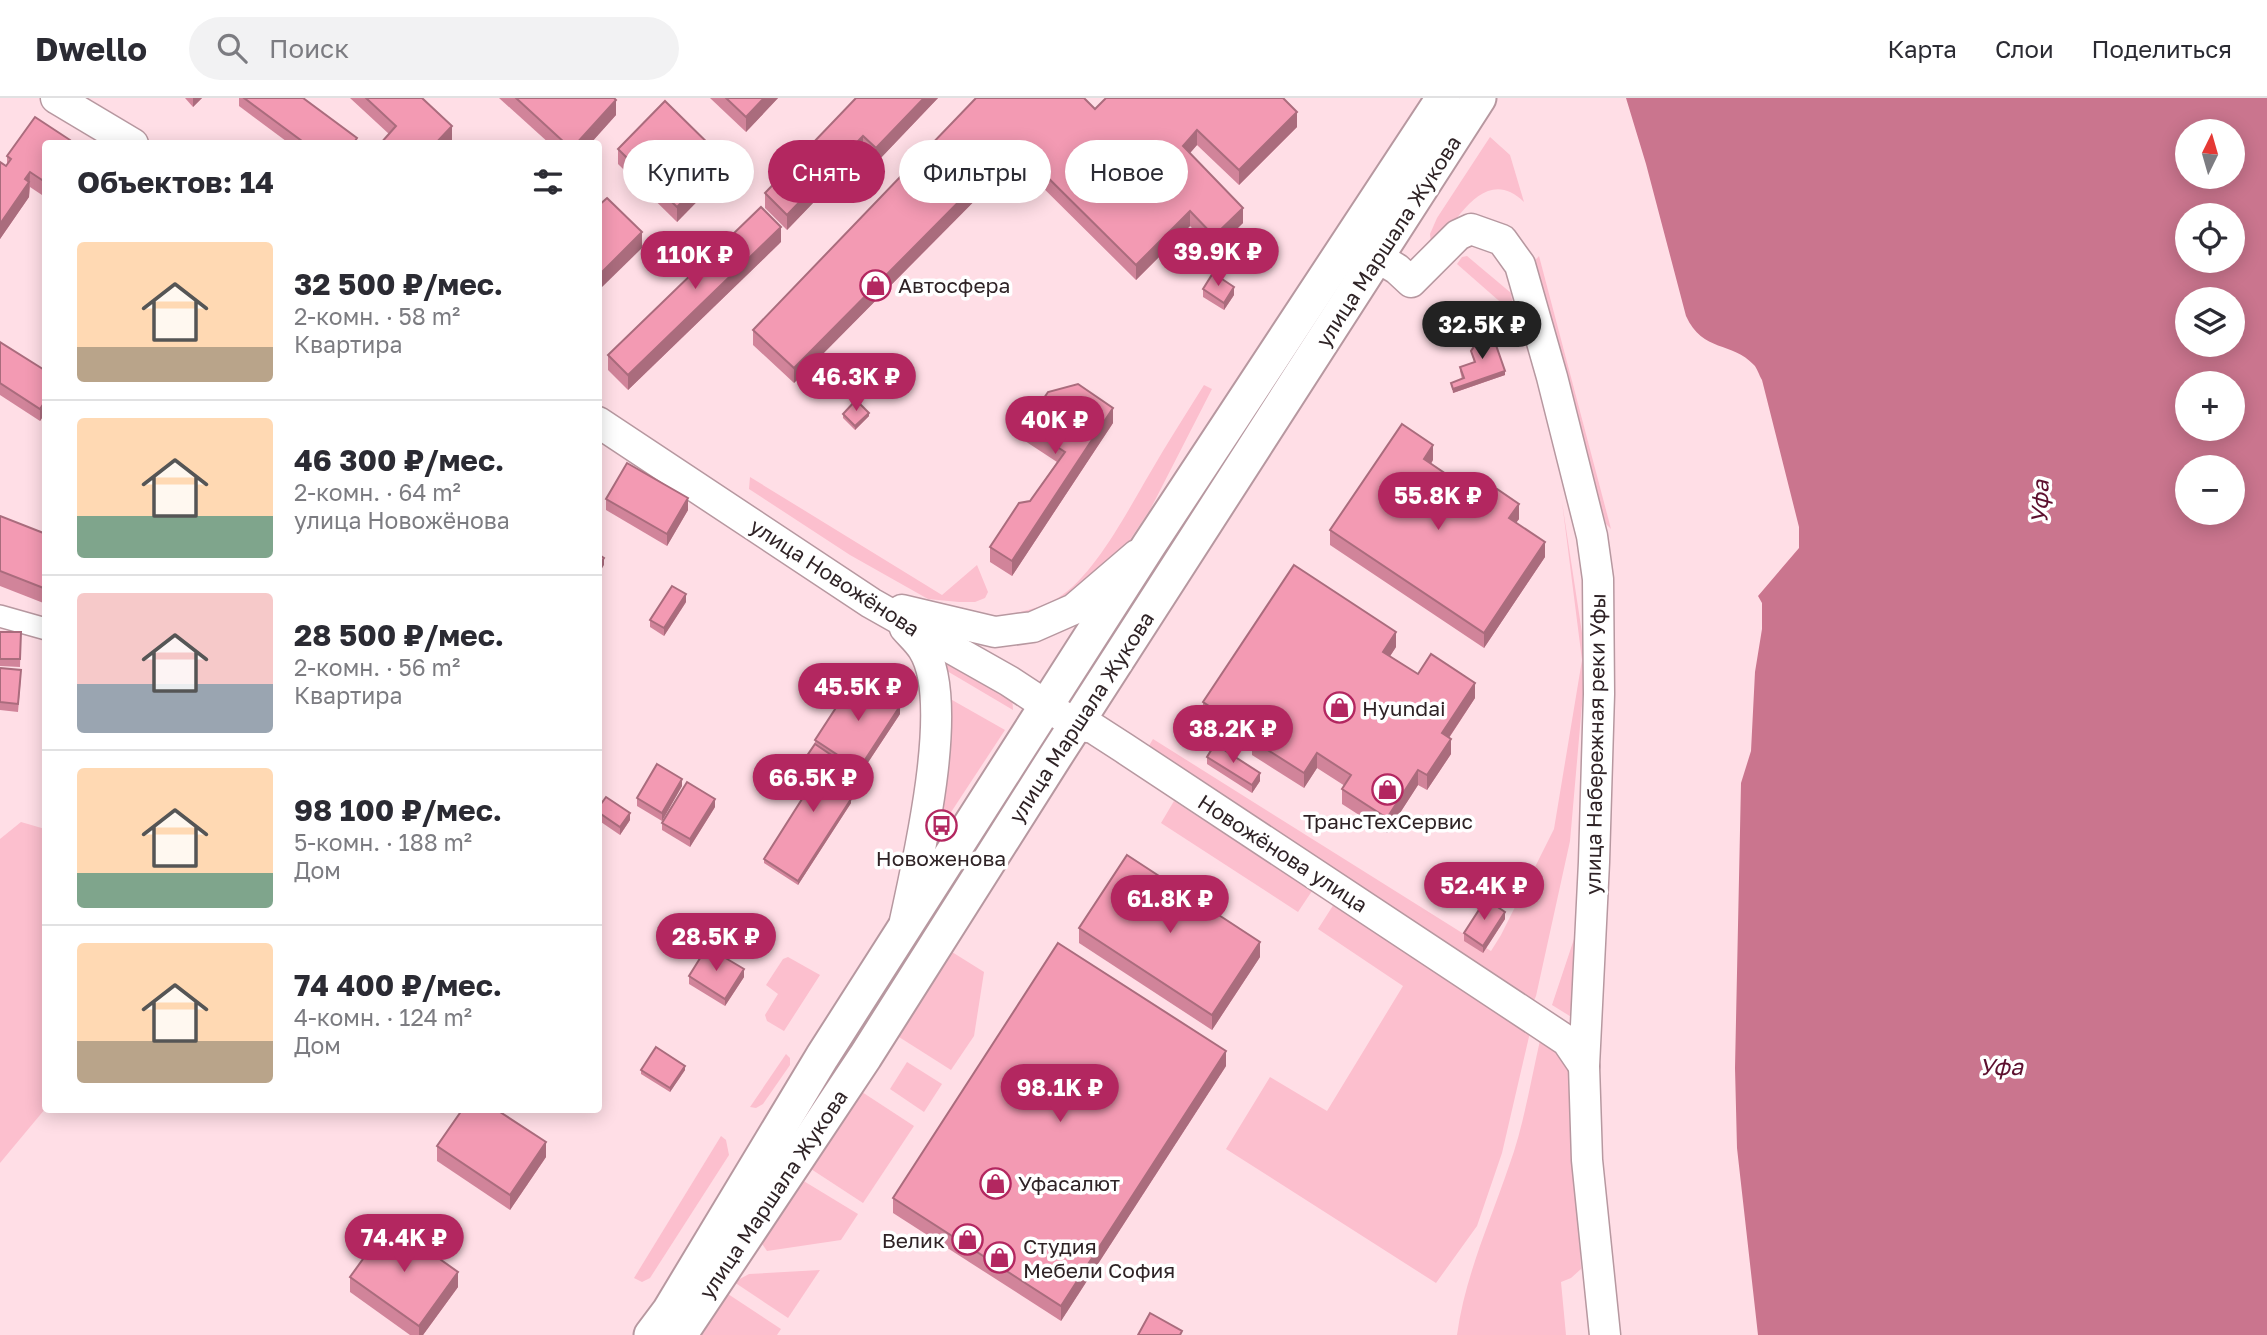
<!DOCTYPE html>
<html lang="ru">
<head>
<meta charset="utf-8">
<style>
  :root { --surface:#fff; --page:#f2f2f3; --text:#2b2b33; --muted:#7c7c81; --line:#e1e1e2; --accent:#b32760 }
  body { margin:0; font-family:"Golos Text",sans-serif; background:var(--page); color:var(--text); height:100vh; display:flex; flex-direction:column; font-size:26px; white-space:nowrap }
  * { box-sizing:border-box; margin:0 }
  p { font-size:23px; color:var(--muted) }
  .icon { flex:none; width:38px; height:38px; fill:none; stroke:currentColor; stroke-width:2; stroke-linecap:round; stroke-linejoin:round }
  .map { position:relative; flex:1; overflow:hidden }
  .panel { position:absolute; left:42px; top:42px; width:560px; height:973px; display:flex; flex-direction:column; background:var(--surface); border-radius:7px; box-shadow:0 4px 18px #0003 }
  .panel>* { flex:none }
  .top-card { position:absolute; left:623px; top:42px; width:665px; height:63px; display:flex; gap:14px }
  .needle { width:46px; rotate:5deg }
  .fabs { position:absolute; left:2175px; top:21px; display:grid; gap:14px }
  .fabs a { display:grid; place-items:center; width:70px; height:70px; border-radius:50%; background:var(--surface); box-shadow:0 4px 18px #0003; font-size:35px }
  .price { position:absolute; translate:-50% -60px; padding:0 16px; border-radius:24px; background:var(--accent); color:#fff; font-size:23px; line-height:46px; filter:drop-shadow(0 2px 4px #0008) }
  .price::after { content:''; position:absolute; left:50%; top:42px; width:21px; height:16px; margin-left:-10px; background:inherit; clip-path:polygon(0 0,100% 0,50% 100%) }
  .price.selected { background:#222; color:#fff }
  ul { padding:0; list-style:none }
  li { display:flex; align-items:center; gap:21px; height:175px; padding:0 35px }
  li+li { border-top:2px solid var(--line) }
  li span { display:grid; place-items:center; flex:none; width:196px; height:140px; border-radius:7px; color:#555 }
  li>.icon { margin-inline-start:auto }
  span .icon { width:84px; height:84px; fill:#fffc; stroke-width:1 }
  li b { font-size:30px }
  h2 { display:flex; justify-content:space-between; align-items:center; height:84px; padding:0 35px; font-size:30px }
  .tag { padding:0 24px; border-radius:32px; background:var(--surface); box-shadow:0 4px 18px #0003; font-size:24px; line-height:63px }
  .tag.selected { background:var(--accent); color:#fff }
  header { display:flex; align-items:center; gap:42px; box-sizing:border-box; height:98px; padding:0 35px; background:var(--surface); border-bottom:2px solid var(--line) }
  header strong { font-size:33px }
  nav { display:flex; gap:38px; margin-inline-start:auto; font-size:24px }
  .search { width:490px; height:63px; background:var(--page); display:flex; align-items:center; gap:18px; box-sizing:border-box; padding:0 24px; border-radius:38px; color:var(--muted); font-size:26px }
  .map>svg:first-child { display:block }
  .green { fill:#fcbfce }
  .water { fill:#ca758e; fill-rule:evenodd }
  .lines { fill:none; stroke-linecap:round; stroke-linejoin:round }
  .street-casing { stroke:#b798a0; stroke-width:24 }
  .secondary-casing { stroke:#b798a0; stroke-width:33 }
  .primary-casing { stroke:#b798a0; stroke-width:37 }
  .street { stroke:#fff; stroke-width:21 }
  .secondary { stroke:#fff; stroke-width:30 }
  .primary { stroke:#fff; stroke-width:33 }
  .wall { fill:#d1849a }
  .shaded-wall { fill:#aa6c7d }
  .building { fill:#f39ab3; stroke:#aa6c7d; stroke-width:2 }
  .labels { text-anchor:middle; dominant-baseline:central; stroke-width:7; stroke-linejoin:round; paint-order:stroke }
  .street-label { font-size:21px; fill:#2f2326; stroke:#fff }
  .poi-label { font-size:21px; fill:#2f2326; stroke:#fff; text-anchor:start }
  .water-label { font-size:23px; font-style:italic; fill:#5d102f; stroke:#fff }
</style>
</head>
<body>
<header>
<strong>Dwello</strong>
<div class="search"><svg class="icon" aria-label="search" viewBox="0 0 24 24"><circle cx="10" cy="10" r="6"/><path d="M15 15l6 6"/></svg>Поиск</div>
<nav><a>Карта</a><a>Слои</a><a>Поделиться</a></nav>
</header>
<div class="map">
<svg width="2267" height="1237" viewBox="0 0 2267 1237">
  <rect width="100%" height="100%" fill="#ffdee6"/>
  <g class="green">
    <path d="M1490,39L1510,57L1524,104C1484,65 1454,126 1432,155L1430,136L1437,120Z"/>
    <path d="M1467,158L1511,195L1514,216L1457,166L1462,159Z"/>
    <path d="M1539,158L1611,431L1606,426L1531,167Z"/>
    <path d="M1204,287L1212,291L1150,412L1111,470L1029,525L985,520C1010,516 1036,513 1058,500C1095,477 1128,412 1150,375C1167,345 1186,316 1204,287Z"/>
    <path d="M750,379L942,497L977,467L988,494L985,500L975,504H959L928,501L850,457L749,391Z"/>
    <path d="M1562,404L1586,561L1570,743L1536,898L1531,909L1144,656L1153,641L1491,853L1501,837L1554,731L1582,562Z"/>
    <path d="M938,552L1012,596L1013,612L942,570Z"/>
    <path d="M938,594L1005,632L938,734Z"/>
    <path d="M1174,703L1312,793L1298,814L1161,725Z"/>
    <path d="M21,724L45,731V1011L0,1065V741Z"/>
    <path d="M1334,806L1531,930L1502,1055L1477,1128L1436,1185L1226,1051L1270,979L1327,1013L1403,888L1318,831Z"/>
    <path d="M1584,811L1573,920L1552,907Z"/>
    <path d="M952,854L984,874L974,938L951,972L899,939Z"/>
    <path d="M788,859L820,877L784,933L767,923L765,917L778,896L766,887L783,861Z"/>
    <path d="M1541,938L1565,955L1570,970L1581,1171L1571,1180L1561,1184L1566,1237H1457C1465,1178 1490,1124 1509,1068C1524,1027 1531,981 1541,938Z"/>
    <path d="M786,956L790,960V967L763,1006L756,1010L750,1009Z"/>
    <path d="M907,964L942,986L924,1014L890,991Z"/>
    <path d="M862,994L914,1028L863,1105L811,1071Z"/>
    <path d="M721,1038L726,1042L729,1057L650,1180L642,1184L634,1180Z"/>
    <path d="M802,1082L858,1116L841,1142L767,1153L760,1143Z"/>
    <path d="M820,1172L788,1220L734,1184L749,1176Z"/>
    <path d="M728,1196L781,1231L777,1237H702Z"/>
  </g>
  <path class="water" d="M1626,0H2267V1237H1758L1737,1050L1735,970L1741,685L1751,653L1755,574L1762,531V505L1758,498L1799,450V429L1762,282C1759,277 1757,270 1754,267C1732,243 1703,255 1686,218L1646,66ZM2188,33H2233V79H2188ZM2188,117H2233V163H2188ZM2188,201H2233V247H2188ZM2188,285H2233V331H2188ZM2188,369H2233V415H2188Z"/>
  <g class="lines">
    <defs>
      <path id="street" d="M0,518L46,531"/>
      <g id="secondary">
        <path d="M56,0L133,46"/>
        <path d="M1377,159L1397,171L1411,184L1458,137L1471,131L1502,142L1520,167L1552,279L1592,438L1598,481L1599,596L1594,764L1584,968L1587,1062L1605,1237"/>
        <path d="M598,324L871,505L1009,583L1076,627L1093,630L1124,650L1567,943L1584,968"/>
        <path d="M902,512L995,534L1033,529L1074,511L1137,457"/>
        <path d="M905,823C918,762 956,603 923,551C918,543 911,537 905,530"/>
      </g>
      <g id="primary">
        <path d="M651,1237L669,1213L822,959L1046,608L1149,447L1443,0"/>
        <path d="M680,1237L865,959L1055,659L1479,0"/>
      </g>
    </defs>
    <use href="#street" class="street-casing"/>
    <use href="#secondary" class="secondary-casing"/>
    <use href="#primary" class="primary-casing"/>
    <use href="#street" class="street"/>
    <use href="#secondary" class="secondary"/>
    <use href="#primary" class="primary"/>
  </g>
  <g class="wall">
    <path d="M185,0H202L193,9Z"/>
    <path d="M239,0H303L357,46H290L239,8Z"/>
    <path d="M350,0H422L452,43L449,46H380L389,36Z"/>
    <path d="M499,0H614L616,17L590,46H550Z"/>
    <path d="M710,0H778L746,34Z"/>
    <path d="M856,0H938L876,65L863,53L787,132L765,110V95Z"/>
    <path d="M976,0L1297,29L1239,87L1197,47L1190,55L1243,125L1214,153L1190,128L1136,182L1015,62L794,285L753,247V232Z"/>
    <path d="M70,46L42,97L30,89L29,99L0,141V64L6,68L7,67V58Z"/>
    <path d="M618,51L724,76L677,124L618,66Z"/>
    <path d="M781,144L628,292L608,272V257Z"/>
    <path d="M1203,191L1234,197L1224,212L1203,199Z"/>
    <path d="M0,244L46,273V314L40,323L0,297Z"/>
    <path d="M1471,253L1505,277L1453,295L1451,285L1462,281L1460,273V269L1474,264Z"/>
    <path d="M843,316L869,318L855,332L843,320Z"/>
    <path d="M1113,325L1012,478L990,464V449L1030,403L1057,364L1025,343V328Z"/>
    <path d="M1433,362L1431,366L1489,405L1519,421L1516,424L1545,459L1484,550L1330,447V432Z"/>
    <path d="M606,401L688,412L667,448L606,412Z"/>
    <path d="M0,418L46,436V506L0,488Z"/>
    <path d="M686,504L664,538L650,529V522Z"/>
    <path d="M0,534H21L20,569L0,568Z"/>
    <path d="M1396,549L1390,558L1418,576L1475,600L1449,640L1451,656L1427,692L1418,687L1387,735L1342,706V691L1345,688L1317,670L1304,690L1252,657V651L1203,619V604Z"/>
    <path d="M0,570L21,579L18,614L0,612Z"/>
    <path d="M900,616L846,698L851,705L798,787L764,765V761L815,682L800,672V668L815,646V642Z"/>
    <path d="M1207,659L1260,683L1252,695L1207,666Z"/>
    <path d="M682,688L662,723L637,708V700Z"/>
    <path d="M715,709L690,749L662,732V725Z"/>
    <path d="M598,710L630,722L620,737L598,722Z"/>
    <path d="M1505,821L1483,855L1464,843V835Z"/>
    <path d="M1079,830L1260,859L1212,932L1079,845Z"/>
    <path d="M689,878L744,879L725,908L689,886Z"/>
    <path d="M1226,968L1061,1223L893,1115V1100Z"/>
    <path d="M641,972H685L670,994L641,976Z"/>
    <path d="M437,1048L546,1059L510,1112L437,1063Z"/>
    <path d="M350,1179L458,1189L423,1237H410L350,1194Z"/>
  </g>
  <g class="shaded-wall">
    <path d="M193,0H202L193,9Z"/>
    <path d="M764,0H778L746,34V19Z"/>
    <path d="M924,0H938L876,65V50Z"/>
    <path d="M616,2V17L590,46H576Z"/>
    <path d="M1297,14V29L1239,87V72Z"/>
    <path d="M452,28V43L449,46H435Z"/>
    <path d="M1197,32V47L1183,63V48Z"/>
    <path d="M863,38V53L787,132V117Z"/>
    <path d="M1015,47V62L794,285V270Z"/>
    <path d="M724,61V76L677,124V109Z"/>
    <path d="M30,74L29,99L0,141V126Z"/>
    <path d="M46,77V92L42,97V82Z"/>
    <path d="M1243,110V125L1214,153V138Z"/>
    <path d="M1190,113V128L1136,182V167Z"/>
    <path d="M781,129V144L628,292V277Z"/>
    <path d="M642,134V150L598,193V178Z"/>
    <path d="M1234,189V197L1224,212V205Z"/>
    <path d="M1505,273V277L1453,295V291Z"/>
    <path d="M46,302V314L40,323V311Z"/>
    <path d="M1113,310V325L1012,478V463Z"/>
    <path d="M869,315V318L855,332V328Z"/>
    <path d="M1433,347V362L1424,376V361Z"/>
    <path d="M688,400V412L667,448V436Z"/>
    <path d="M1519,406V421L1509,435V420Z"/>
    <path d="M1545,444V459L1484,550V535Z"/>
    <path d="M604,460V467L598,477V469Z"/>
    <path d="M686,496V504L664,538V530Z"/>
    <path d="M1396,534V549L1383,569V554Z"/>
    <path d="M1475,585V600L1442,650V635Z"/>
    <path d="M900,608V616L859,678V671Z"/>
    <path d="M1451,641V656L1427,692V677Z"/>
    <path d="M1317,655V670L1304,690V675Z"/>
    <path d="M1418,672V687L1387,735V720Z"/>
    <path d="M858,675V679L844,700V697Z"/>
    <path d="M1260,675V683L1252,695V687Z"/>
    <path d="M682,681V688L662,723V715Z"/>
    <path d="M715,701V709L690,749V741Z"/>
    <path d="M851,701V705L798,787V783Z"/>
    <path d="M630,715V722L620,737V729Z"/>
    <path d="M1505,814V821L1483,855V848Z"/>
    <path d="M1260,844V859L1212,932V917Z"/>
    <path d="M744,871V879L725,908V901Z"/>
    <path d="M1226,953V968L1061,1223V1208Z"/>
    <path d="M685,968V972L670,994V990Z"/>
    <path d="M546,1044V1059L510,1112V1097Z"/>
    <path d="M458,1174V1189L423,1237H419V1228Z"/>
  </g>
  <g class="building">
    <path d="M244,0H303L357,40L353,46H306Z"/>
    <path d="M366,0H422L452,28L435,46H380L396,28Z"/>
    <path d="M516,0H614L616,2L576,46H566Z"/>
    <path d="M726,0H764L746,19Z"/>
    <path d="M856,0H924L876,50L863,38L787,117L765,95Z"/>
    <path d="M976,0H1084L1095,11L1106,0H1283L1297,14L1239,72L1197,32L1183,48L1243,110L1214,138L1190,113L1136,167L1015,47L794,270L753,232Z"/>
    <path d="M665,3L724,61L677,109L618,51Z"/>
    <path d="M35,19L70,42L68,46H46V77L42,82L30,74L25,81L29,84L0,126V64L6,68L11,61L7,58Z"/>
    <path d="M607,100L642,134L598,178V108Z"/>
    <path d="M761,109L781,129L628,277L608,257Z"/>
    <path d="M1213,175L1234,189L1224,205L1203,191Z"/>
    <path d="M1490,230L1505,273L1453,291L1451,285L1464,280L1460,269L1475,264L1471,253L1486,231Z"/>
    <path d="M0,244L46,273V302L40,311L0,285Z"/>
    <path d="M1078,286L1113,310L1012,463L990,449L1019,405L1030,403L1065,354L1025,328L1048,294Z"/>
    <path d="M856,302L869,315L855,328L843,316Z"/>
    <path d="M1402,326L1433,347L1424,361L1489,405L1497,391L1519,406L1509,420L1545,444L1484,535L1330,432Z"/>
    <path d="M627,365L688,400L667,436L606,401Z"/>
    <path d="M0,418L46,436V491L0,473Z"/>
    <path d="M598,456L604,460L598,469Z"/>
    <path d="M1294,467L1396,534L1383,554L1418,576L1431,556L1475,585L1442,635L1451,641L1427,677L1418,672L1387,720L1342,691L1351,677L1317,655L1304,675L1252,642L1254,638L1203,604Z"/>
    <path d="M672,488L686,496L664,530L650,522Z"/>
    <path d="M0,534H21L20,561H0Z"/>
    <path d="M0,570L21,572L18,606L0,604Z"/>
    <path d="M856,579L900,608L859,671L815,642Z"/>
    <path d="M815,646L858,675L844,697L851,701L798,783L764,761L816,679L800,668Z"/>
    <path d="M1215,646L1260,675L1252,687L1207,659Z"/>
    <path d="M657,666L682,681L662,715L637,700Z"/>
    <path d="M687,684L715,701L690,741L662,725Z"/>
    <path d="M606,699L630,715L620,729L598,714V710Z"/>
    <path d="M1127,757L1260,844L1212,917L1079,830Z"/>
    <path d="M1486,801L1505,814L1483,848L1464,835Z"/>
    <path d="M1058,845L1226,953L1061,1208L893,1100Z"/>
    <path d="M707,849L744,871L725,901L689,878Z"/>
    <path d="M656,949L685,968L670,990L641,972Z"/>
    <path d="M462,1012H497L546,1044L510,1097L437,1048Z"/>
    <path d="M389,1125L458,1174L419,1228L350,1179Z"/>
    <path d="M1150,1215L1182,1233L1180,1237H1138Z"/>
  </g>
  <defs>
    <symbol id="shop-ring" viewBox="-11 -11 22 22"><circle r="9.5" fill="#fff" stroke="#b32760" stroke-width="1.5"/><path d="M-5-2.5h2.3a2.7 3.5 0 0 1 5.4 0H5L5.5 6h-11ZM-1.5-2.5h3a1.5 2.3 0 0 0-3 0Z" fill="#b32760"/></symbol>
    <symbol id="bus-ring" viewBox="-11 -11 22 22"><circle r="9.5" fill="#fff" stroke="#b32760" stroke-width="1.5"/><path d="M-5-6H5V4H4V6H2V4H-2V6H-4V4H-5ZM-3.5-4V0h7V-4ZM-3.5 1.2v1.5H-2V1.2ZM2 1.2v1.5H3.5V1.2Z" fill="#b32760"/></symbol>
  </defs>
  <g fill-rule="evenodd">
    <use href="#shop-ring" x="858" y="170" width="35" height="35"/>
    <use href="#shop-ring" x="1322" y="592" width="35" height="35"/>
    <use href="#shop-ring" x="1370" y="674" width="35" height="35"/>
    <use href="#bus-ring" x="924" y="710" width="35" height="35"/>
    <use href="#shop-ring" x="978" y="1068" width="35" height="35"/>
    <use href="#shop-ring" x="950" y="1124" width="35" height="35"/>
    <use href="#shop-ring" x="982" y="1142" width="35" height="35"/>
  </g>
  <g class="labels">
    <g class="street-label">
      <text transform="translate(1388 143) rotate(-57)">улица Маршала Жукова</text>
      <text transform="translate(835 479) rotate(33)">улица Новожёнова</text>
      <text transform="translate(1081 619) rotate(-57)">улица Маршала Жукова</text>
      <text transform="translate(1595 646) rotate(-89)">улица Набережная реки Уфы</text>
      <text transform="translate(1283 755) rotate(33)">Новожёнова улица</text>
      <text transform="translate(773 1096) rotate(-56)">улица Маршала Жукова</text>
    </g>
    <g class="poi-label">
      <text x="898" y="187">Автосфера</text>
      <text x="1362" y="610">Hyundai</text>
      <text x="1388" y="723" text-anchor="middle">ТрансТехСервис</text>
      <text x="941" y="760" text-anchor="middle">Новоженова</text>
      <text x="1018" y="1085">Уфасалют</text>
      <text x="945" y="1142" text-anchor="end">Велик</text>
      <text x="1023" y="1148">Студия<tspan x="1023" dy="24">Мебели София</tspan></text>
    </g>
    <g class="water-label">
      <text transform="translate(2039 404) rotate(-88)">Уфа</text>
      <text x="2001" y="968">Уфа</text>
    </g>
  </g>
</svg>
<div class="fabs">
<a><svg class="needle" viewBox="-14 -14 28 28"><path d="M0-13l5 13h-10z" fill="#e53935"/><path d="M0 13l5-13h-10z" fill="#7c7c81"/></svg></a>
<a><svg class="icon" aria-label="locate" viewBox="0 0 24 24"><circle cx="12" cy="12" r="6"/><path d="M12 2v4M12 18v4M2 12h4M18 12h4"/></svg></a>
<a><svg class="icon" aria-label="layers" viewBox="0 0 24 24"><path d="M12 4l9 5-9 5-9-5zM3 14l9 5 9-5"/></svg></a>
<a>+</a>
<a>−</a>
</div>
<b class="price" style="left:1218px;top:190px">39.9K ₽</b>
<b class="price" style="left:695px;top:193px">110K ₽</b>
<b class="price selected" style="left:1482px;top:263px">32.5K ₽</b>
<b class="price" style="left:856px;top:315px">46.3K ₽</b>
<b class="price" style="left:1055px;top:358px">40K ₽</b>
<b class="price" style="left:1438px;top:434px">55.8K ₽</b>
<b class="price" style="left:858px;top:625px">45.5K ₽</b>
<b class="price" style="left:1233px;top:667px">38.2K ₽</b>
<b class="price" style="left:813px;top:716px">66.5K ₽</b>
<b class="price" style="left:1484px;top:824px">52.4K ₽</b>
<b class="price" style="left:1170px;top:837px">61.8K ₽</b>
<b class="price" style="left:716px;top:875px">28.5K ₽</b>
<b class="price" style="left:1060px;top:1026px">98.1K ₽</b>
<b class="price" style="left:404px;top:1176px">74.4K ₽</b>
<div class="top-card">
<a class="tag">Купить</a>
<a class="tag selected">Снять</a>
<a class="tag">Фильтры</a>
<a class="tag">Новое</a>
</div>
<section class="panel">
<h2>Объектов: 14<svg class="icon" aria-label="filters" viewBox="0 0 24 24"><path d="M4 7h16M4 17h16"/><circle cx="9" cy="7" r="2"/><circle cx="15" cy="17" r="2"/></svg></h2>
<ul>
<li><span style="background:linear-gradient(#ffd9b3 75%,#b9a48a 0)"><svg class="icon" aria-label="home" viewBox="0 0 24 24"><path d="M3 11l9-7 9 7M6 9v11h12V9"/></svg></span><div><b>32 500 ₽/мес.</b><p>2-комн. · 58 m²</p><p>Квартира</p></div></li>
<li><span style="background:linear-gradient(#ffd9b3 70%,#7fa58c 0)"><svg class="icon" aria-label="home" viewBox="0 0 24 24"><path d="M3 11l9-7 9 7M6 9v11h12V9"/></svg></span><div><b>46 300 ₽/мес.</b><p>2-комн. · 64 m²</p><p>улица Новожёнова</p></div></li>
<li><span style="background:linear-gradient(#f6c9c9 65%,#9aa5b1 0)"><svg class="icon" aria-label="home" viewBox="0 0 24 24"><path d="M3 11l9-7 9 7M6 9v11h12V9"/></svg></span><div><b>28 500 ₽/мес.</b><p>2-комн. · 56 m²</p><p>Квартира</p></div></li>
<li><span style="background:linear-gradient(#ffd9b3 75%,#7fa58c 0)"><svg class="icon" aria-label="home" viewBox="0 0 24 24"><path d="M3 11l9-7 9 7M6 9v11h12V9"/></svg></span><div><b>98 100 ₽/мес.</b><p>5-комн. · 188 m²</p><p>Дом</p></div></li>
<li><span style="background:linear-gradient(#ffd9b3 70%,#b9a48a 0)"><svg class="icon" aria-label="home" viewBox="0 0 24 24"><path d="M3 11l9-7 9 7M6 9v11h12V9"/></svg></span><div><b>74 400 ₽/мес.</b><p>4-комн. · 124 m²</p><p>Дом</p></div></li>
</ul>
</section>
</div>
</body>
</html>
